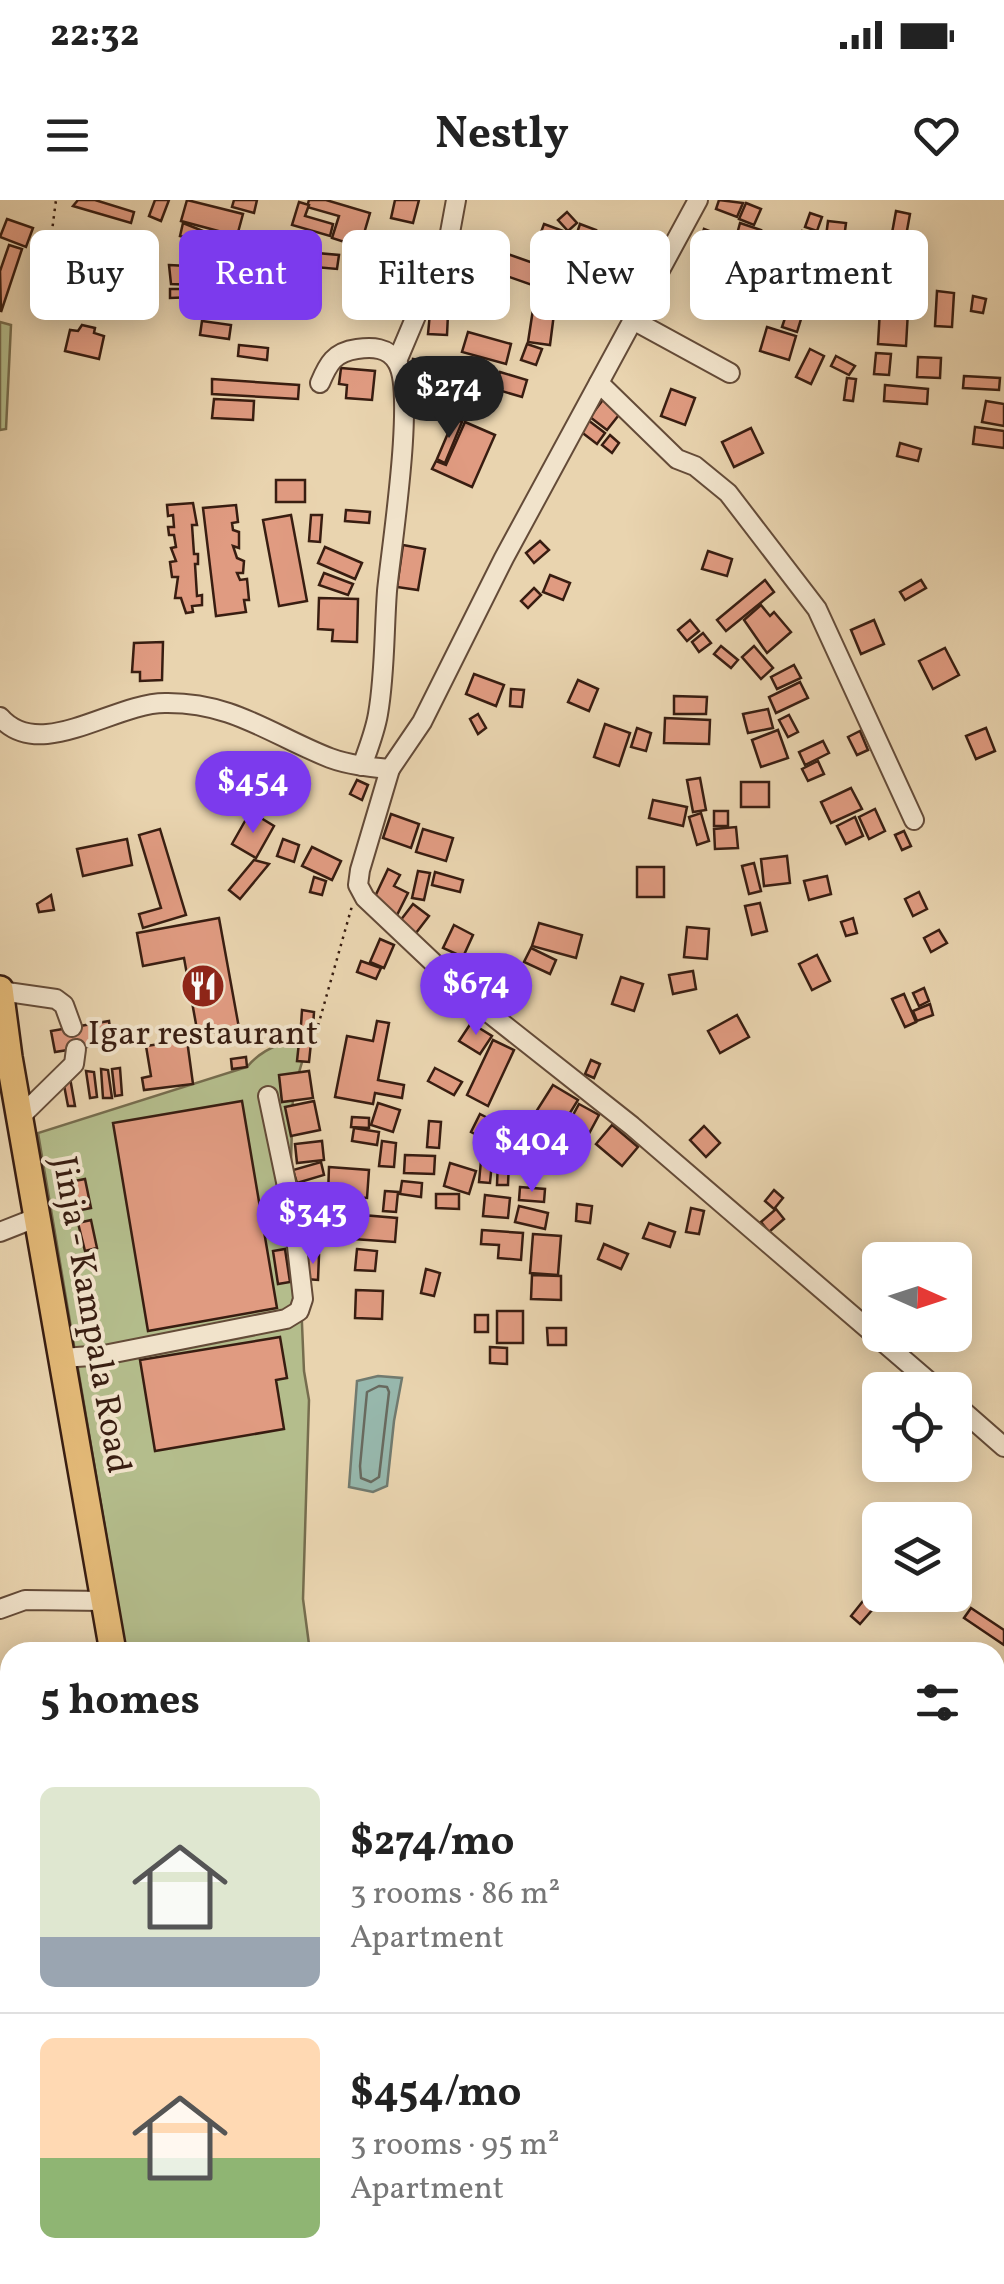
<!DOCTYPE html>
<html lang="en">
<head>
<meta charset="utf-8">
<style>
  :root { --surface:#fff; --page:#f2f2f2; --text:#222; --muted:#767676; --line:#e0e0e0; --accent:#7c3aed }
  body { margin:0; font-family:Vollkorn,serif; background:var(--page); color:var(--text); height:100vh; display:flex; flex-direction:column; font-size:38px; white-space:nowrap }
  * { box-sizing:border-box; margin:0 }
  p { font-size:32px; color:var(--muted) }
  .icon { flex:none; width:55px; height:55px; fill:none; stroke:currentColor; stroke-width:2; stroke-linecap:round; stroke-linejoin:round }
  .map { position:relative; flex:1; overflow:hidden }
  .panel { position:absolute; left:0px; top:1442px; width:1005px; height:642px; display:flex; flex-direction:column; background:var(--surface); border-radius:30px 30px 0 0; box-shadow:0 5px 25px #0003 }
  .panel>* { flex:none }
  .top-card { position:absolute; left:30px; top:30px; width:945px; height:90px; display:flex; gap:20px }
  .needle { width:65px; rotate:93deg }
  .buttons { position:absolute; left:862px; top:1042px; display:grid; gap:20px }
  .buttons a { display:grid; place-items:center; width:110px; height:110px; border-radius:15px; background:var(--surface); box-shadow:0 5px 25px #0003; font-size:50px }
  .price { position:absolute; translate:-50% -85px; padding:0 22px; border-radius:35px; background:var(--accent); color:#fff; font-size:32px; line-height:65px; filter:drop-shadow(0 2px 5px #0008) }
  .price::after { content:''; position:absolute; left:50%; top:60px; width:30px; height:22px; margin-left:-15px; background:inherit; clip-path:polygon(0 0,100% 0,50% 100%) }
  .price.current { background:#222; color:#fff }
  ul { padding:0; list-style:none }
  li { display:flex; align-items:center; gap:30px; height:250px; padding:0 40px }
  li+li { border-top:2px solid var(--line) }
  li span { display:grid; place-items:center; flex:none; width:280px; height:200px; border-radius:15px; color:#555 }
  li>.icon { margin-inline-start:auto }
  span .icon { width:120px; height:120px; fill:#fffc; stroke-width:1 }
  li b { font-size:42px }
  h2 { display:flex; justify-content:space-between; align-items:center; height:120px; padding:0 40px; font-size:42px }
  .tag { padding:0 35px; border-radius:15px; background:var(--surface); box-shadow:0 5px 25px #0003; font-size:35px; line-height:90px }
  .tag.current { background:var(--accent); color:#fff }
  .status { display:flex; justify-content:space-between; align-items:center; height:70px; padding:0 50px; background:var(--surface); direction:ltr }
  .status svg { height:28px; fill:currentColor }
  header { display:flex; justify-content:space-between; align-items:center; height:130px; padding:0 40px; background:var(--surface); font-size:45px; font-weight:700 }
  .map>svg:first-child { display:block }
  .green { fill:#b4bd8c; stroke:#766d4e; stroke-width:2.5 }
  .water { fill:#97b8ad; stroke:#717a6f; stroke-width:2.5 }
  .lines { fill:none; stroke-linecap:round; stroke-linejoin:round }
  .shore { stroke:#686a5f; stroke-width:2.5 }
  .building { fill:#e09b81; stroke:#381d11; stroke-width:2.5 }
  .minor-casing { stroke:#644b38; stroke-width:22 }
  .highway-casing { stroke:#381d11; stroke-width:30 }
  .path { stroke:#381d11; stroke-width:2.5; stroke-dasharray:2.5 5; stroke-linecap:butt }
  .minor { stroke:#f1e3cb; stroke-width:18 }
  .highway { stroke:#e4ba78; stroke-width:25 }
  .labels { text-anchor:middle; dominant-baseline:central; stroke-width:8; stroke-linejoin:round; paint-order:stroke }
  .poi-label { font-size:35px; fill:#381d11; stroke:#f1e3cb }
  .street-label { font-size:35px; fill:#381d11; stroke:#f1e3cb }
</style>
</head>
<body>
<div class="status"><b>22:32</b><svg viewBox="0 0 49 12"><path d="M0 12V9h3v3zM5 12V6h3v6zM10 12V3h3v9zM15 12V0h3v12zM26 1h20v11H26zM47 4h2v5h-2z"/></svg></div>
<header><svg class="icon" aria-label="menu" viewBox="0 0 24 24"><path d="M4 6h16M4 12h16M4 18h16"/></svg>Nestly<svg class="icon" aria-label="heart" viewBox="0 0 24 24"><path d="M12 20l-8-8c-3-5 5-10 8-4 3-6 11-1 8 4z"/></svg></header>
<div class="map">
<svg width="1004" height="2084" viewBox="0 0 1004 2084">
  <rect width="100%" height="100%" fill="#e9d4af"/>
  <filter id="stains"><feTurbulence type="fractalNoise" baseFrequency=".002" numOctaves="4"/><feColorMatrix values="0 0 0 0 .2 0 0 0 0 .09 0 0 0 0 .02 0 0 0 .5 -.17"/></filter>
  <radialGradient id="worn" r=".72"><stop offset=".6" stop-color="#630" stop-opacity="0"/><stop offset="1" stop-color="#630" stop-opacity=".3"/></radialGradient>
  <g class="green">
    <path d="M0,122L11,125L6,229L0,230Z"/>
    <path d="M312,828L293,893L291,961L298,1030L304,1171L309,1200L303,1399L310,1452H126L38,933L247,867C265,845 289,843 312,828Z"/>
  </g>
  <path class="water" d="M378,1176L402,1178L394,1221L387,1286L373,1292L349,1287L357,1181Z"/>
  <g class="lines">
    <path class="shore" d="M379,1186L387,1187L389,1192L379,1277L371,1282L361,1278L360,1266L367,1192Z"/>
  </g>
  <g class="building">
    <path d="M78,0H95L134,12L131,23L73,6Z"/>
    <path d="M155,0H169L161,21L149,16Z"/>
    <path d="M187,0L243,14L237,36L181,21Z"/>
    <path d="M234,0H257L254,13L232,7Z"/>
    <path d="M309,0H326L370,13L360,47L332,38L339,16L307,7Z"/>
    <path d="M395,0H419L413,23L391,18Z"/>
    <path d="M719,0L743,3L737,17L716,9Z"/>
    <path d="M299,2L309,5L305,16L333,24L330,36L292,25Z"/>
    <path d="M746,3L761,9L754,25L739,19Z"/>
    <path d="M896,11L910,14L906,36L892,33Z"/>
    <path d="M567,12L577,23L568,31L558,20Z"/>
    <path d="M810,13L822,17L817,31L805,27Z"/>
    <path d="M7,19L33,28L26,47L0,37Z"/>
    <path d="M828,21L846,23L842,54L824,52Z"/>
    <path d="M183,23L208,33L206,42L180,36Z"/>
    <path d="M740,23L761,30L756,44L736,38Z"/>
    <path d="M544,24L574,35L563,68L532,57Z"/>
    <path d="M580,24L596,30L587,56L571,51Z"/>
    <path d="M704,29L727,38L722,49L700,40Z"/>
    <path d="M802,31L822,37L819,49L798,43Z"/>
    <path d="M728,37L752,47L748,58L724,49Z"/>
    <path d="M9,45L22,49L1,112L0,71Z"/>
    <path d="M488,47L539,65L532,85L481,67Z"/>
    <path d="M703,48L720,54L715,68L697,62Z"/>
    <path d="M185,50L200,51L195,66L181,60Z"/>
    <path d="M294,51L339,55L337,69L293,65Z"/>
    <path d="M601,55L624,63L617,86L593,79Z"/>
    <path d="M568,57L582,61L579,74L564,69Z"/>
    <path d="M169,65L187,66V75H196L195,85L171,84Z"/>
    <path d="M707,80L724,86L718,104L700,97Z"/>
    <path d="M273,82L287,83L286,103L272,102Z"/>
    <path d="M82,89L105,98L97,118L70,107L74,95L79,97Z"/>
    <path d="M170,89H194L195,97L170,98Z"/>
    <path d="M937,91L954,93L952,127L935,126Z"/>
    <path d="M973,96L986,99L983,113L971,111Z"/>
    <path d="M534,103L555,106L550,145L528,142Z"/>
    <path d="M880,109L908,111L906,146L878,144Z"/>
    <path d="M430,113L448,114L447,135L428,134Z"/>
    <path d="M786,115L801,119L797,132L782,127Z"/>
    <path d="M202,121L231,125L229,139L200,135Z"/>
    <path d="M82,125L95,128L94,133L104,136L99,159L65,151L70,130L78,131Z"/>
    <path d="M767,127L796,136L789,160L760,151Z"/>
    <path d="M468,132L511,144L506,164L462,152Z"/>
    <path d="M527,144L542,149L536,165L521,160Z"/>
    <path d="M239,145L268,148L267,160L238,156Z"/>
    <path d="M810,149L824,156L811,184L796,177Z"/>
    <path d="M876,153L891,154L889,175L874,174Z"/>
    <path d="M836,156L855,166L849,175L831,166Z"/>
    <path d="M918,157L941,158L940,178L917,177Z"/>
    <path d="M413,159L431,162L429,174L411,171Z"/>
    <path d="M341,168L375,171L372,200L346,198L347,185L339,184Z"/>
    <path d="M500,172L527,180L522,197L495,189Z"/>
    <path d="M964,176L1000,178L999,190L963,188Z"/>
    <path d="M847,178L856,179L853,201L844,200Z"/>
    <path d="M212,179L299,185L298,199L212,194Z"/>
    <path d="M885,185L928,189L927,204L884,201Z"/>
    <path d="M671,189L695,198L685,225L661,216Z"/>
    <path d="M605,197L622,211L607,230L590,217Z"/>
    <path d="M214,199L254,201L253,220L212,218Z"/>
    <path d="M986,201L1004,204V226L982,222Z"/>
    <path d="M454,219L462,222L445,263L437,259Z"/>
    <path d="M588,220L605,233L597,244L580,231Z"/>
    <path d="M465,222L495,235L472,287L432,269L436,261L446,265Z"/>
    <path d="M975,227L1004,231V248L973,244Z"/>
    <path d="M751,228L763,253L734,267L722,242Z"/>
    <path d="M610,235L619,243L612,253L602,245Z"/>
    <path d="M900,243L921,249L918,261L897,256Z"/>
    <rect x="276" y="280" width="29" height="22"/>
    <path d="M193,303L197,325H192L194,354H198V364H195L197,396L202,395V405L192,406L193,412L186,413L181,398H175L178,377H172L170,362L176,361L171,348L176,347L174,335H169L168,327H174L173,315L168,316L167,305Z"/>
    <path d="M236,305L238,322L232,323L233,330L239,332V348L233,346L237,358L244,361L243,373H237L240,380L247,379L249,400H244L246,412L216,416L203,308Z"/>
    <path d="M346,310L370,312L369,323L345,321Z"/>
    <path d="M291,315L307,401L279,406L263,320Z"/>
    <path d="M311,315H322L320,342L309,341Z"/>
    <path d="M540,341L549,350L534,363L526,353Z"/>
    <path d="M403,345L425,349L418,390L397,387Z"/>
    <path d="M325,347L362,363L355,379L318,363Z"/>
    <path d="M708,351L732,359L727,376L702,369Z"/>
    <path d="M324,373L353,384L348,395L319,385Z"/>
    <path d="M550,375L570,383L563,400L543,392Z"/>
    <path d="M765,380L774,392L726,431L717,420Z"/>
    <path d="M921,380L926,388L905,400L900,392Z"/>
    <path d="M534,388L541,395L528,408L521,401Z"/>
    <path d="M319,398L358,399L357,442L332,441L333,430L318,429Z"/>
    <path d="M761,405L770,416L774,412L791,432L767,453L744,420Z"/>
    <path d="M690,420L699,431L687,441L678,430Z"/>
    <path d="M874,420L884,444L861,454L851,430Z"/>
    <path d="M703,433L711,443L699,452L692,442Z"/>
    <path d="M163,442L162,480L140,481V472H132L134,443Z"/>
    <path d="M721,446L738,460L731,468L714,454Z"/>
    <path d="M754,446L773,468L761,479L742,457Z"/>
    <path d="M945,448L959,475L933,489L919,461Z"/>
    <path d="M794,465L801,478L777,489L771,477Z"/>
    <path d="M474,474L504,485L496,506L466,494Z"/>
    <path d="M578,480L598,489L589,511L568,502Z"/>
    <path d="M800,482L808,498L776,513L769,497Z"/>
    <path d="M511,489L524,490L522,507L510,506Z"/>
    <path d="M674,496L707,497L706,514H674Z"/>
    <path d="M768,509L773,528L748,533L743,514Z"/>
    <path d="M478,514L486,528L478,534L470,519Z"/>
    <path d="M789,515L798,532L788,537L779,520Z"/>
    <path d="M665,518L710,520L709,544L664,543Z"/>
    <path d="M605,524L630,533L619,566L594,557Z"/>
    <path d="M637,528L651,533L646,551L631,547Z"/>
    <path d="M986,528L995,551L976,559L966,536Z"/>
    <path d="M778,530L788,558L761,567L752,540Z"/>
    <path d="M860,531L868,550L857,555L848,537Z"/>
    <path d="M823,541L829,553L805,565L799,552Z"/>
    <path d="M818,561L824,574L808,581L802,569Z"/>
    <path d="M700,578L706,610L693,612L687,580Z"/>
    <path d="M357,580L368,585L362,600L350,594Z"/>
    <rect x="741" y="582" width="28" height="25"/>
    <path d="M851,588L862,609L831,623L821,602Z"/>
    <path d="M653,600L687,607L683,626L649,618Z"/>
    <path d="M875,609L885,631L869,639L859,617Z"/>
    <rect x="714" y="611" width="14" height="15"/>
    <path d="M701,613L709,641L697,645L689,617Z"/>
    <path d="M391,614L419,624L411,648L383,638Z"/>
    <path d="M855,617L863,636L846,644L837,626Z"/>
    <path d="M261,618L274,626L256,658L232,644L245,621Z"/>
    <path d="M736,627L738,648L715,649L714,629Z"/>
    <path d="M160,629L186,715L143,728L139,714L161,708L139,635Z"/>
    <path d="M423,629L453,638L446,661L416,652Z"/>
    <path d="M904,631L911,646L902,650L895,635Z"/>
    <path d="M127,639L132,665L83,676L77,649Z"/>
    <path d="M283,639L299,645L294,662L277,656Z"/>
    <path d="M312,647L341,661L332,680L302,666Z"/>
    <path d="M787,656L790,683L764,686L761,659Z"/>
    <path d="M254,660L269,664L240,699L229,690Z"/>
    <path d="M754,663L761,691L749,694L742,666Z"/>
    <rect x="637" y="667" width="27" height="30"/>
    <path d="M388,669L400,675L394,686L408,693L397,715L372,703Z"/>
    <path d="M418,671L430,673L424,700L412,698Z"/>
    <path d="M435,672L463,680L460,692L432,685Z"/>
    <path d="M827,676L831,694L809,700L804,681Z"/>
    <path d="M314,677L326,681L322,695L310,692Z"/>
    <path d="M919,692L927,709L913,716L905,699Z"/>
    <path d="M51,695L54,710L39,712L37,704Z"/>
    <path d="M760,703L767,731L752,735L745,706Z"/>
    <path d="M413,704L429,716L416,733L400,721Z"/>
    <path d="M219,718L239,828L198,835L184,758L143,766L137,733Z"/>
    <path d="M853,718L857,733L846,736L841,722Z"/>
    <path d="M539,723L582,735L576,758L532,746Z"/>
    <path d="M454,725L473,735L463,757L443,748Z"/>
    <path d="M687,727L709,729L707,759L684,757Z"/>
    <path d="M939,730L947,743L931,752L924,738Z"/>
    <path d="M380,739L394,745L384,768L370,762Z"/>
    <path d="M531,748L556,760L550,774L524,762Z"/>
    <path d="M817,755L830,781L812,790L799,764Z"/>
    <path d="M478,760L498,769L485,798L465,790Z"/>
    <path d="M361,761L381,768L376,779L357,772Z"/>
    <path d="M693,771L696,789L673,794L669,775Z"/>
    <path d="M621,777L643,784L634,811L612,804Z"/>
    <path d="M924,788L929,801L919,806L913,793Z"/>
    <path d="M904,794L916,822L905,827L892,799Z"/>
    <path d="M930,804L933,815L917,821L913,811Z"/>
    <path d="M302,810L314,812L312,841L300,840Z"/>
    <path d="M737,815L749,837L720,853L708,831Z"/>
    <path d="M109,821L112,843L55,852L51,831Z"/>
    <path d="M377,821L389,823L378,880L404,885L402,898L375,893L373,904L335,897L347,836L373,841Z"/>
    <path d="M471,823L492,836L480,854L459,841Z"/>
    <path d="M187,840L193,884L144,890L142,878L151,876L146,846Z"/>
    <path d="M493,840L514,850L488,906L467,895Z"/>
    <path d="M299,842L311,843L309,862L297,861Z"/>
    <path d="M246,857L247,867L232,869L231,859Z"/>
    <path d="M591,860L600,864L594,878L585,874Z"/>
    <path d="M120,868L122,895L115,896L112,869Z"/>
    <path d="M435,868L462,882L454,895L428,881Z"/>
    <path d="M101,869L108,870L112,898H103Z"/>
    <path d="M86,871L94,872L97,897L90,898Z"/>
    <path d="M309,871L313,898L282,902L279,875Z"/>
    <path d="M70,878L75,906H68L63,880Z"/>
    <path d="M553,885L578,900L552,942L527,926Z"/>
    <path d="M242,901L277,1108L148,1131L113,923Z"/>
    <path d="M314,901L320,930L291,936L285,907Z"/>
    <path d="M378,903L400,910L393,932L371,925Z"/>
    <path d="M579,904L599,915L585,941L565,930Z"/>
    <path d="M480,914L529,939L519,957L471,932Z"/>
    <path d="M352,917L369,918V928L351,927Z"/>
    <path d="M429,921L441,922L439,948L427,947Z"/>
    <path d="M612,925L638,947L622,966L596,944Z"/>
    <path d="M704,926L720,943L706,957L690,940Z"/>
    <path d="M354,928L379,932L377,945L352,941Z"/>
    <path d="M322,941L324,960L297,963L295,944Z"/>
    <path d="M382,941L396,943L394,967L379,966Z"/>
    <path d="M482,950L493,951L490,983L479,982Z"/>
    <path d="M405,955L435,956L434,974L404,973Z"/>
    <path d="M498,960H509L508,985H497Z"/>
    <path d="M321,962L324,975L297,983L293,970Z"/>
    <path d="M450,963L476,971L469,994L444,986Z"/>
    <path d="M329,967L369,970L367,998L328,995Z"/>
    <path d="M85,979L91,1008L76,1011L69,982Z"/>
    <path d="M402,981L422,983L421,997L400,994Z"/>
    <path d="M520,987L545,989L544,1002L519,1000Z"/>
    <path d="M774,990L783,998L774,1009L765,1001Z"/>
    <path d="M385,991L398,992L396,1012L383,1011Z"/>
    <path d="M436,994H459V1009L436,1008Z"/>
    <path d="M485,995L510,998L508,1018L483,1016Z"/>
    <path d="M577,1004L592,1006L590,1023L576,1021Z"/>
    <path d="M519,1006L548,1013L545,1029L515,1022Z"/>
    <path d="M691,1008L704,1011L699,1034L686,1032Z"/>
    <path d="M776,1009L784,1019L769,1032L761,1022Z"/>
    <path d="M327,1012L397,1018L395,1042L325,1037Z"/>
    <rect x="304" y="1013" width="17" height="31"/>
    <path d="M91,1020L97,1048L85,1051L78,1023Z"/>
    <path d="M649,1023L675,1032L670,1047L643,1038Z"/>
    <path d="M482,1030L523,1033L521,1060L498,1058L499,1045L481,1044Z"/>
    <path d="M533,1034L561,1036L558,1075L530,1073Z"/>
    <path d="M604,1044L628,1054L621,1069L598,1059Z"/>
    <path d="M285,1049L290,1082L278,1084L273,1051Z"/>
    <path d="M357,1049L377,1051L375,1071L355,1070Z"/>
    <path d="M307,1055H319L318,1080L306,1079Z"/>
    <path d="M426,1069L440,1073L434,1096L421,1093Z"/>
    <path d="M532,1075L561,1076V1100L531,1099Z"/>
    <path d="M356,1090L383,1091L382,1119L355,1118Z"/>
    <rect x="497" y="1111" width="26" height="32"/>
    <rect x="475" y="1115" width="13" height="17"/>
    <path d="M547,1128H566V1145H548Z"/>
    <path d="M280,1137L287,1178L276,1180L284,1229L155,1251L140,1160Z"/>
    <path d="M490,1147L507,1148V1164L490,1163Z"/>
    <path d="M863,1401L873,1409L860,1424L851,1416Z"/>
    <path d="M971,1408L1004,1430V1445L964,1418Z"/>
    <path d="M608,2075H808L812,2084H588Z"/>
    <path d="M905,2079L959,2080V2084H905Z"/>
  </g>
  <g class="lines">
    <defs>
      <g id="minor">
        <path d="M633,120L730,173"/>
        <path d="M397,161L449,38L456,0"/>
        <path d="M320,183C328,164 334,152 357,149C372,147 388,147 397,162C416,192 391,349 387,391C384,432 385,474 378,514C375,532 368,549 362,566"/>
        <path d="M599,183L677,259L695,266L728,293L817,409L914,620"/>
        <path d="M0,517C40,563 113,503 165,503C233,502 271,535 330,558C349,565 370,567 390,569L422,522L504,358L698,0"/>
        <path d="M390,569L360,670L358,685L365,698L475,802L632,926L939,1190"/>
        <path d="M0,791L56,799L64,805L72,827"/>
        <path d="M20,917L74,864L76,849"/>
        <path d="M0,1032L38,1017"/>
        <path d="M63,1158L104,1155L286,1119L299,1111L303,1099L294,1020L268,896"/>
        <path d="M955,1204L1004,1247"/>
        <path d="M0,1409L25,1400L104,1401"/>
        <path d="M995,1553L1004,1535"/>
        <path d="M995,1760L1004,1763"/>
        <path d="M1004,1843V1853"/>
        <path d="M884,2075L889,2084"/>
        <path d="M470,2084L471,2075"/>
      </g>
      <g id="highway">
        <path d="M0,789L9,857L113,1452"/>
        <path d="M219,2075L221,2084"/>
      </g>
    </defs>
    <use href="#minor" class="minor-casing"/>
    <use href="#highway" class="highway-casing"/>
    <g class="path">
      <path d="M44,93L56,0"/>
      <path d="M314,840L352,706"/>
    </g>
    <use href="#minor" class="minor"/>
    <use href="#highway" class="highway"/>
  </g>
  <defs>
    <symbol id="restaurant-disc" viewBox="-11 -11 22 22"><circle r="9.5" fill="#8f2418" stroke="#f1e3cb"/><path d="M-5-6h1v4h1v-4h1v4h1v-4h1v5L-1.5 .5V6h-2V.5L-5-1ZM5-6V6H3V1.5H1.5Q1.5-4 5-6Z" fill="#fff"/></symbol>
  </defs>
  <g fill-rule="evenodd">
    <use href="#restaurant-disc" x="178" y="761" width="50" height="50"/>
  </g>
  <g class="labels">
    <g class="poi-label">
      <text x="203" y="835">Igar restaurant</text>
    </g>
    <g class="street-label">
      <text transform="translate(90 1115) rotate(80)">Jinja - Kampala Road</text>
    </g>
  </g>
  <rect width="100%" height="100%" filter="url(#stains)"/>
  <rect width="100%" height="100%" fill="url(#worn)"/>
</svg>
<div class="buttons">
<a><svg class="needle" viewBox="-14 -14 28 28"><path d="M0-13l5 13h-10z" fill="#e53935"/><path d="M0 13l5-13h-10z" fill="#767676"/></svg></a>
<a><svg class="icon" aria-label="locate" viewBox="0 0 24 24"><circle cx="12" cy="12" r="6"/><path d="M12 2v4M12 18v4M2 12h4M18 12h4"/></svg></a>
<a><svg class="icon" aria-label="layers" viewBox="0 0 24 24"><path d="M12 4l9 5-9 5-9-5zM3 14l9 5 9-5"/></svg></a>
</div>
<b class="price current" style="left:449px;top:241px">$274</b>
<b class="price" style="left:253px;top:636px">$454</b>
<b class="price" style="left:476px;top:838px">$674</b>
<b class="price" style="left:532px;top:995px">$404</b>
<b class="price" style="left:313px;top:1067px">$343</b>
<div class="top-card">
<a class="tag">Buy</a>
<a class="tag current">Rent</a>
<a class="tag">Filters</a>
<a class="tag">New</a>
<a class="tag">Apartment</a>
</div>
<section class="panel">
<h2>5 homes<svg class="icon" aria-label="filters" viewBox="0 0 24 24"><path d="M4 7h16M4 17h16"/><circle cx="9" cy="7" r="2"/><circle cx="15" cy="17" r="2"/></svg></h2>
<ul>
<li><span style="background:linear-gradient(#dfe7d0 75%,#9aa5b1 0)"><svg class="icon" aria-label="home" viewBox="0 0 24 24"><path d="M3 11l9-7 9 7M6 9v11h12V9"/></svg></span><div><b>$274/mo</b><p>3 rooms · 86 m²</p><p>Apartment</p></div></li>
<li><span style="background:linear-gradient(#ffd9b3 60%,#8fb573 0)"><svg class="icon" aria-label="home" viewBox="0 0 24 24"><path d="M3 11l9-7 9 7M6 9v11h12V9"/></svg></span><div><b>$454/mo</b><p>3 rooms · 95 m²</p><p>Apartment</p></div></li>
</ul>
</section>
</div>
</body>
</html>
